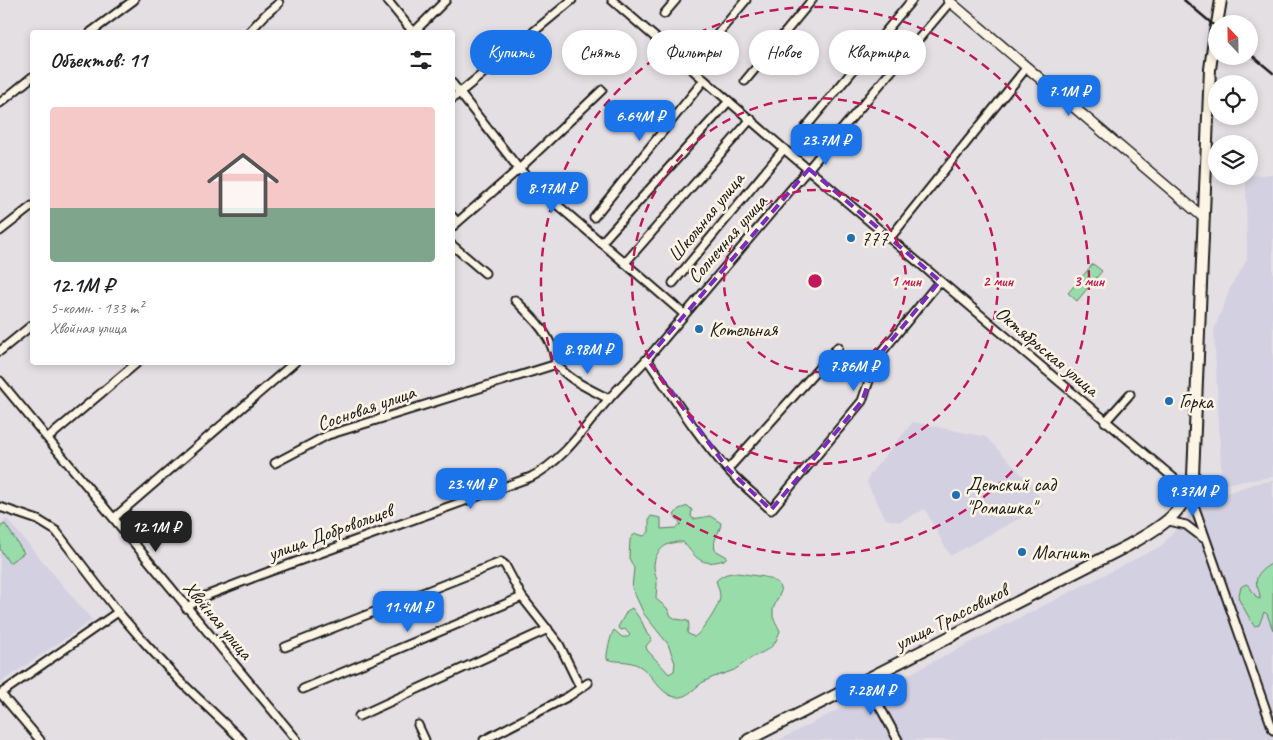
<!DOCTYPE html>
<html lang="ru">
<head>
<meta charset="utf-8">
<style>
  :root { --surface:#fff; --page:#f6f6f6; --text:#202124; --muted:#757577; --accent:#1a73e8 }
  body { margin:0; font-family:Caveat,sans-serif; background:var(--page); color:var(--text); height:100vh; display:flex; flex-direction:column; font-size:19px; white-space:nowrap }
  * { box-sizing:border-box; margin:0 }
  p { font-size:16px; color:var(--muted) }
  .icon { flex:none; width:28px; height:28px; fill:none; stroke:currentColor; stroke-width:2; stroke-linecap:round; stroke-linejoin:round }
  .map { position:relative; flex:1; overflow:hidden }
  .details { position:absolute; left:30px; top:30px; width:425px; height:335px; display:flex; flex-direction:column; background:var(--surface); border-radius:5px; box-shadow:0 2px 8px #0003 }
  .details>* { flex:none }
  .banner { position:absolute; left:470px; top:30px; width:475px; height:45px; display:flex; gap:10px }
  .needle { width:32px; rotate:338deg }
  .controls { position:absolute; left:1208px; top:15px; display:grid; gap:10px }
  .controls a { display:grid; place-items:center; width:50px; height:50px; border-radius:50%; background:var(--surface); box-shadow:0 2px 8px #0003; font-size:25px }
  .price { position:absolute; translate:-50% -42px; padding:0 11px; border-radius:10px; background:var(--accent); color:#fff; font-size:16px; line-height:32px; filter:drop-shadow(0 1px 2px #0008) }
  .price::after { content:''; position:absolute; left:50%; top:30px; width:15px; height:11px; margin-left:-8px; background:inherit; clip-path:polygon(0 0,100% 0,50% 100%) }
  .price.active { background:#222; color:#fff }
  ul { padding:0; list-style:none }
  li { display:grid; align-content:center; gap:10px; height:265px; padding:0 20px }
  li span { display:grid; place-items:center; height:155px; border-radius:5px; color:#555 }
  li>.icon { margin-inline-start:auto }
  span .icon { width:90px; height:90px; fill:#fffc; stroke-width:1 }
  li b { font-size:21px }
  h2 { display:flex; justify-content:space-between; align-items:center; height:60px; padding:0 20px; font-size:21px }
  .tag { padding:0 18px; border-radius:22px; background:var(--surface); box-shadow:0 2px 8px #0003; font-size:18px; line-height:45px }
  .tag.active { background:var(--accent); color:#fff }
  .map>svg:first-child { display:block }
  .built { fill:#d3d0e1 }
  .green { fill:#98dda9; stroke:#5a7c62 }
  .lines { fill:none; stroke-linecap:round; stroke-linejoin:round }
  .minor-casing { stroke:#1c1c1c; stroke-width:11 }
  .tertiary-casing { stroke:#1c1c1c; stroke-width:12 }
  .secondary-casing { stroke:#1c1c1c; stroke-width:14 }
  .minor { stroke:#fcf5e5; stroke-width:7 }
  .tertiary { stroke:#fcf5e5; stroke-width:9 }
  .secondary { stroke:#fcf5e5; stroke-width:10 }
  .rail { stroke:#1c1c1c; stroke-width:2.5 }
  .marked { fill:none; stroke:#7b2cbf; stroke-width:4; stroke-dasharray:10 6; stroke-linejoin:round }
  .ring { fill:none; stroke:#c2185b; stroke-width:2.5; stroke-dasharray:9 6 }
  .poi-dot { fill:#1f6fb2; stroke:#fcf5e5; stroke-width:2 }
  .labels { text-anchor:middle; dominant-baseline:central; stroke-width:5; stroke-linejoin:round; paint-order:stroke }
  .street-label { font-size:20px; fill:#1c1c1c; stroke:#fcf5e5 }
  .poi-label { font-size:20px; fill:#1c1c1c; stroke:#fcf5e5; text-anchor:start }
  .centre { fill:#c2185b; stroke:#fcf5e5; stroke-width:2.5 }
  .ring-label { font-size:15px; text-anchor:middle; font-weight:bold; fill:#c2185b; stroke:#fcf5e5; stroke-width:5; stroke-linejoin:round; paint-order:stroke }
</style>
</head>
<body>
<div class="map">
<svg width="1273" height="740" viewBox="0 0 1273 740">
  <rect width="100%" height="100%" fill="#e4dfe3"/>
  <filter id="ink" filterUnits="userSpaceOnUse"><feTurbulence type="fractalNoise" baseFrequency=".02" numOctaves="2"/><feDisplacementMap in="SourceGraphic" scale="10" xChannelSelector="R" yChannelSelector="G"/><feConvolveMatrix kernelMatrix="1 2 1 2 8 2 1 2 1" color-interpolation-filters="sRGB"/></filter>
  <g filter="url(#ink)">
    <g class="built">
      <path d="M1273,174V477L1222,484L1214,330L1231,286L1247,260L1246,176Z"/>
      <path d="M913,422L986,437L1032,485L1044,505L950,556L925,509L899,522L886,519L867,483L870,474Z"/>
      <path d="M1273,481V740H779L1161,546L1202,501L1257,483Z"/>
      <path d="M7,519L92,620L0,683V524Z"/>
    </g>
    <g class="green">
      <path d="M1093,264L1102,271L1077,301L1068,293Z"/>
      <path d="M688,506L692,510L691,516L693,519L710,516L721,523C720,534 712,538 715,550L727,557L724,560C700,567 697,558 683,542C667,541 654,550 654,567C654,572 657,577 657,583C657,588 656,593 656,599L667,608L671,616L676,619L688,621L689,625L687,633L694,637C701,634 720,606 720,597C720,592 718,586 716,581C727,570 737,573 751,575C764,577 766,576 778,583L781,591L773,609V617L780,631C778,636 776,642 773,645C767,651 760,653 753,657C746,661 741,666 734,670C725,674 714,676 705,681C695,686 688,699 675,697C660,694 653,675 641,667C629,659 616,663 607,659C606,654 611,634 614,630L622,637H628L630,635L625,629L621,630L618,627L627,611L632,608L642,622L647,634L652,639L646,646L647,650L669,674L674,671L675,663L668,644L644,614L632,588L634,568L629,558L630,540L632,536L636,534L644,536L649,532V519L651,516L661,518V529L676,528L681,524L674,515L679,509Z"/>
      <path d="M5,524L24,553L9,563L0,549V527Z"/>
      <path d="M1273,563V630L1267,614L1264,612L1259,625L1254,626L1238,598L1241,587L1246,584L1249,586L1257,598L1260,599C1260,594 1259,591 1257,586C1254,574 1264,568 1273,563Z"/>
    </g>
    <g class="lines">
      <defs>
        <g id="minor">
          <path d="M387,0L413,32"/>
          <path d="M612,0L784,149L1189,491L1273,730"/>
          <path d="M664,14L676,0"/>
          <path d="M91,32L134,0"/>
          <path d="M249,32L267,13L279,3"/>
          <path d="M414,32L446,0"/>
          <path d="M705,49L746,0"/>
          <path d="M745,81L812,0"/>
          <path d="M452,83L519,169L547,196L684,314"/>
          <path d="M452,99L572,0"/>
          <path d="M0,103L32,77"/>
          <path d="M805,128L912,0"/>
          <path d="M452,216L457,222"/>
          <path d="M594,217L704,80"/>
          <path d="M452,227L519,169L602,90"/>
          <path d="M0,231L32,206"/>
          <path d="M890,238L1027,67"/>
          <path d="M601,243L729,101"/>
          <path d="M452,245L485,273"/>
          <path d="M625,263L751,119"/>
          <path d="M673,283L784,149"/>
          <path d="M515,300C528,313 544,328 551,345C554,351 554,359 557,364C566,379 594,391 609,399"/>
          <path d="M0,351L32,325"/>
          <path d="M647,359C673,397 698,437 729,471C742,485 757,497 771,510L862,401L877,358L940,281"/>
          <path d="M0,381L297,740"/>
          <path d="M1105,422L1130,394"/>
          <path d="M48,438L138,362"/>
          <path d="M275,463L328,435L557,364"/>
          <path d="M728,469L838,347"/>
          <path d="M0,507L38,520L56,531L118,612L144,642L180,681L242,740"/>
          <path d="M114,518L295,362"/>
          <path d="M1169,521L1186,525L1203,538"/>
          <path d="M186,608L203,597L268,572L531,477C563,461 584,428 607,401C620,386 634,373 647,359L950,2"/>
          <path d="M285,647L501,562L505,565L522,597L559,644L580,687"/>
          <path d="M865,680L898,740"/>
          <path d="M303,689L522,597"/>
          <path d="M0,694L118,612"/>
          <path d="M1,694L40,740"/>
          <path d="M359,716L548,629"/>
          <path d="M418,725L425,740"/>
          <path d="M484,740L569,696L588,683"/>
        </g>
        <path id="tertiary" d="M948,0L1204,218"/>
        <g id="secondary">
          <path d="M1217,24L1221,0"/>
          <path d="M748,740L1129,545C1159,528 1186,514 1193,476L1210,69L1216,25"/>
        </g>
      </defs>
      <use href="#minor" class="minor-casing"/>
      <use href="#tertiary" class="tertiary-casing"/>
      <use href="#secondary" class="secondary-casing"/>
      <use href="#minor" class="minor"/>
      <use href="#tertiary" class="tertiary"/>
      <use href="#secondary" class="secondary"/>
      <g class="rail">
        <path d="M1184,0L1216,27"/>
        <path d="M1249,53L1273,73"/>
      </g>
    </g>
  </g>
  <path class="marked" d="M809,169L940,281L877,358L862,401L771,510L728,469L647,359Z"/>
  <g class="ring">
    <circle cx="815" cy="281" r="91"/>
    <circle cx="815" cy="281" r="183"/>
    <circle cx="815" cy="281" r="274"/>
  </g>
  <g class="poi-dot">
    <circle cx="851" cy="238" r="5"/>
    <circle cx="699" cy="329" r="5"/>
    <circle cx="1169" cy="401" r="5"/>
    <circle cx="956" cy="495" r="5"/>
    <circle cx="1022" cy="552" r="5"/>
  </g>
  <g class="labels">
    <g class="street-label">
      <text transform="translate(706 217) rotate(-51)">Школьная улица</text>
      <text transform="translate(727 239) rotate(-49)">Солнечная улица</text>
      <text transform="translate(1047 351) rotate(40)">Октябрьская улица</text>
      <text transform="translate(366 408) rotate(-19)">Сосновая улица</text>
      <text transform="translate(330 532) rotate(-20)">улица Добровольцев</text>
      <text transform="translate(951 617) rotate(-27)">улица Трассовиков</text>
      <text transform="translate(218 620) rotate(50)">Хвойная улица</text>
    </g>
    <g class="poi-label">
      <text x="861" y="238">777</text>
      <text x="709" y="329">Котельная</text>
      <text x="1179" y="401">Горка</text>
      <text x="966" y="484">Детский сад<tspan x="966" dy="23">"Ромашка"</tspan></text>
      <text x="1032" y="552">Магнит</text>
    </g>
  </g>
  <circle cx="815" cy="281" r="8" class="centre"/>
  <g class="ring-label">
    <text x="906" y="286">1 мин</text>
    <text x="998" y="286">2 мин</text>
    <text x="1089" y="286">3 мин</text>
  </g>
</svg>
<div class="controls">
<a><svg class="needle" viewBox="-14 -14 28 28"><path d="M0-13l5 13h-10z" fill="#e53935"/><path d="M0 13l5-13h-10z" fill="#757577"/></svg></a>
<a><svg class="icon" aria-label="locate" viewBox="0 0 24 24"><circle cx="12" cy="12" r="6"/><path d="M12 2v4M12 18v4M2 12h4M18 12h4"/></svg></a>
<a><svg class="icon" aria-label="layers" viewBox="0 0 24 24"><path d="M12 4l9 5-9 5-9-5zM3 14l9 5 9-5"/></svg></a>
</div>
<b class="price" style="left:1069px;top:117px">7.1M ₽</b>
<b class="price" style="left:640px;top:142px">6.64M ₽</b>
<b class="price" style="left:826px;top:166px">23.7M ₽</b>
<b class="price" style="left:552px;top:214px">8.17M ₽</b>
<b class="price" style="left:588px;top:375px">8.98M ₽</b>
<b class="price" style="left:854px;top:392px">7.86M ₽</b>
<b class="price" style="left:471px;top:510px">23.4M ₽</b>
<b class="price" style="left:1193px;top:517px">9.37M ₽</b>
<b class="price active" style="left:156px;top:553px">12.1M ₽</b>
<b class="price" style="left:408px;top:633px">11.4M ₽</b>
<b class="price" style="left:871px;top:716px">7.28M ₽</b>
<div class="banner">
<a class="tag active">Купить</a>
<a class="tag">Снять</a>
<a class="tag">Фильтры</a>
<a class="tag">Новое</a>
<a class="tag">Квартира</a>
</div>
<section class="details">
<h2>Объектов: 11<svg class="icon" aria-label="filters" viewBox="0 0 24 24"><path d="M4 7h16M4 17h16"/><circle cx="9" cy="7" r="2"/><circle cx="15" cy="17" r="2"/></svg></h2>
<ul>
<li><span style="background:linear-gradient(#f6c9c9 65%,#7fa58c 0)"><svg class="icon" aria-label="home" viewBox="0 0 24 24"><path d="M3 11l9-7 9 7M6 9v11h12V9"/></svg></span><div><b>12.1M ₽</b><p>5-комн. · 133 m²</p><p>Хвойная улица</p></div></li>
</ul>
</section>
</div>
</body>
</html>
